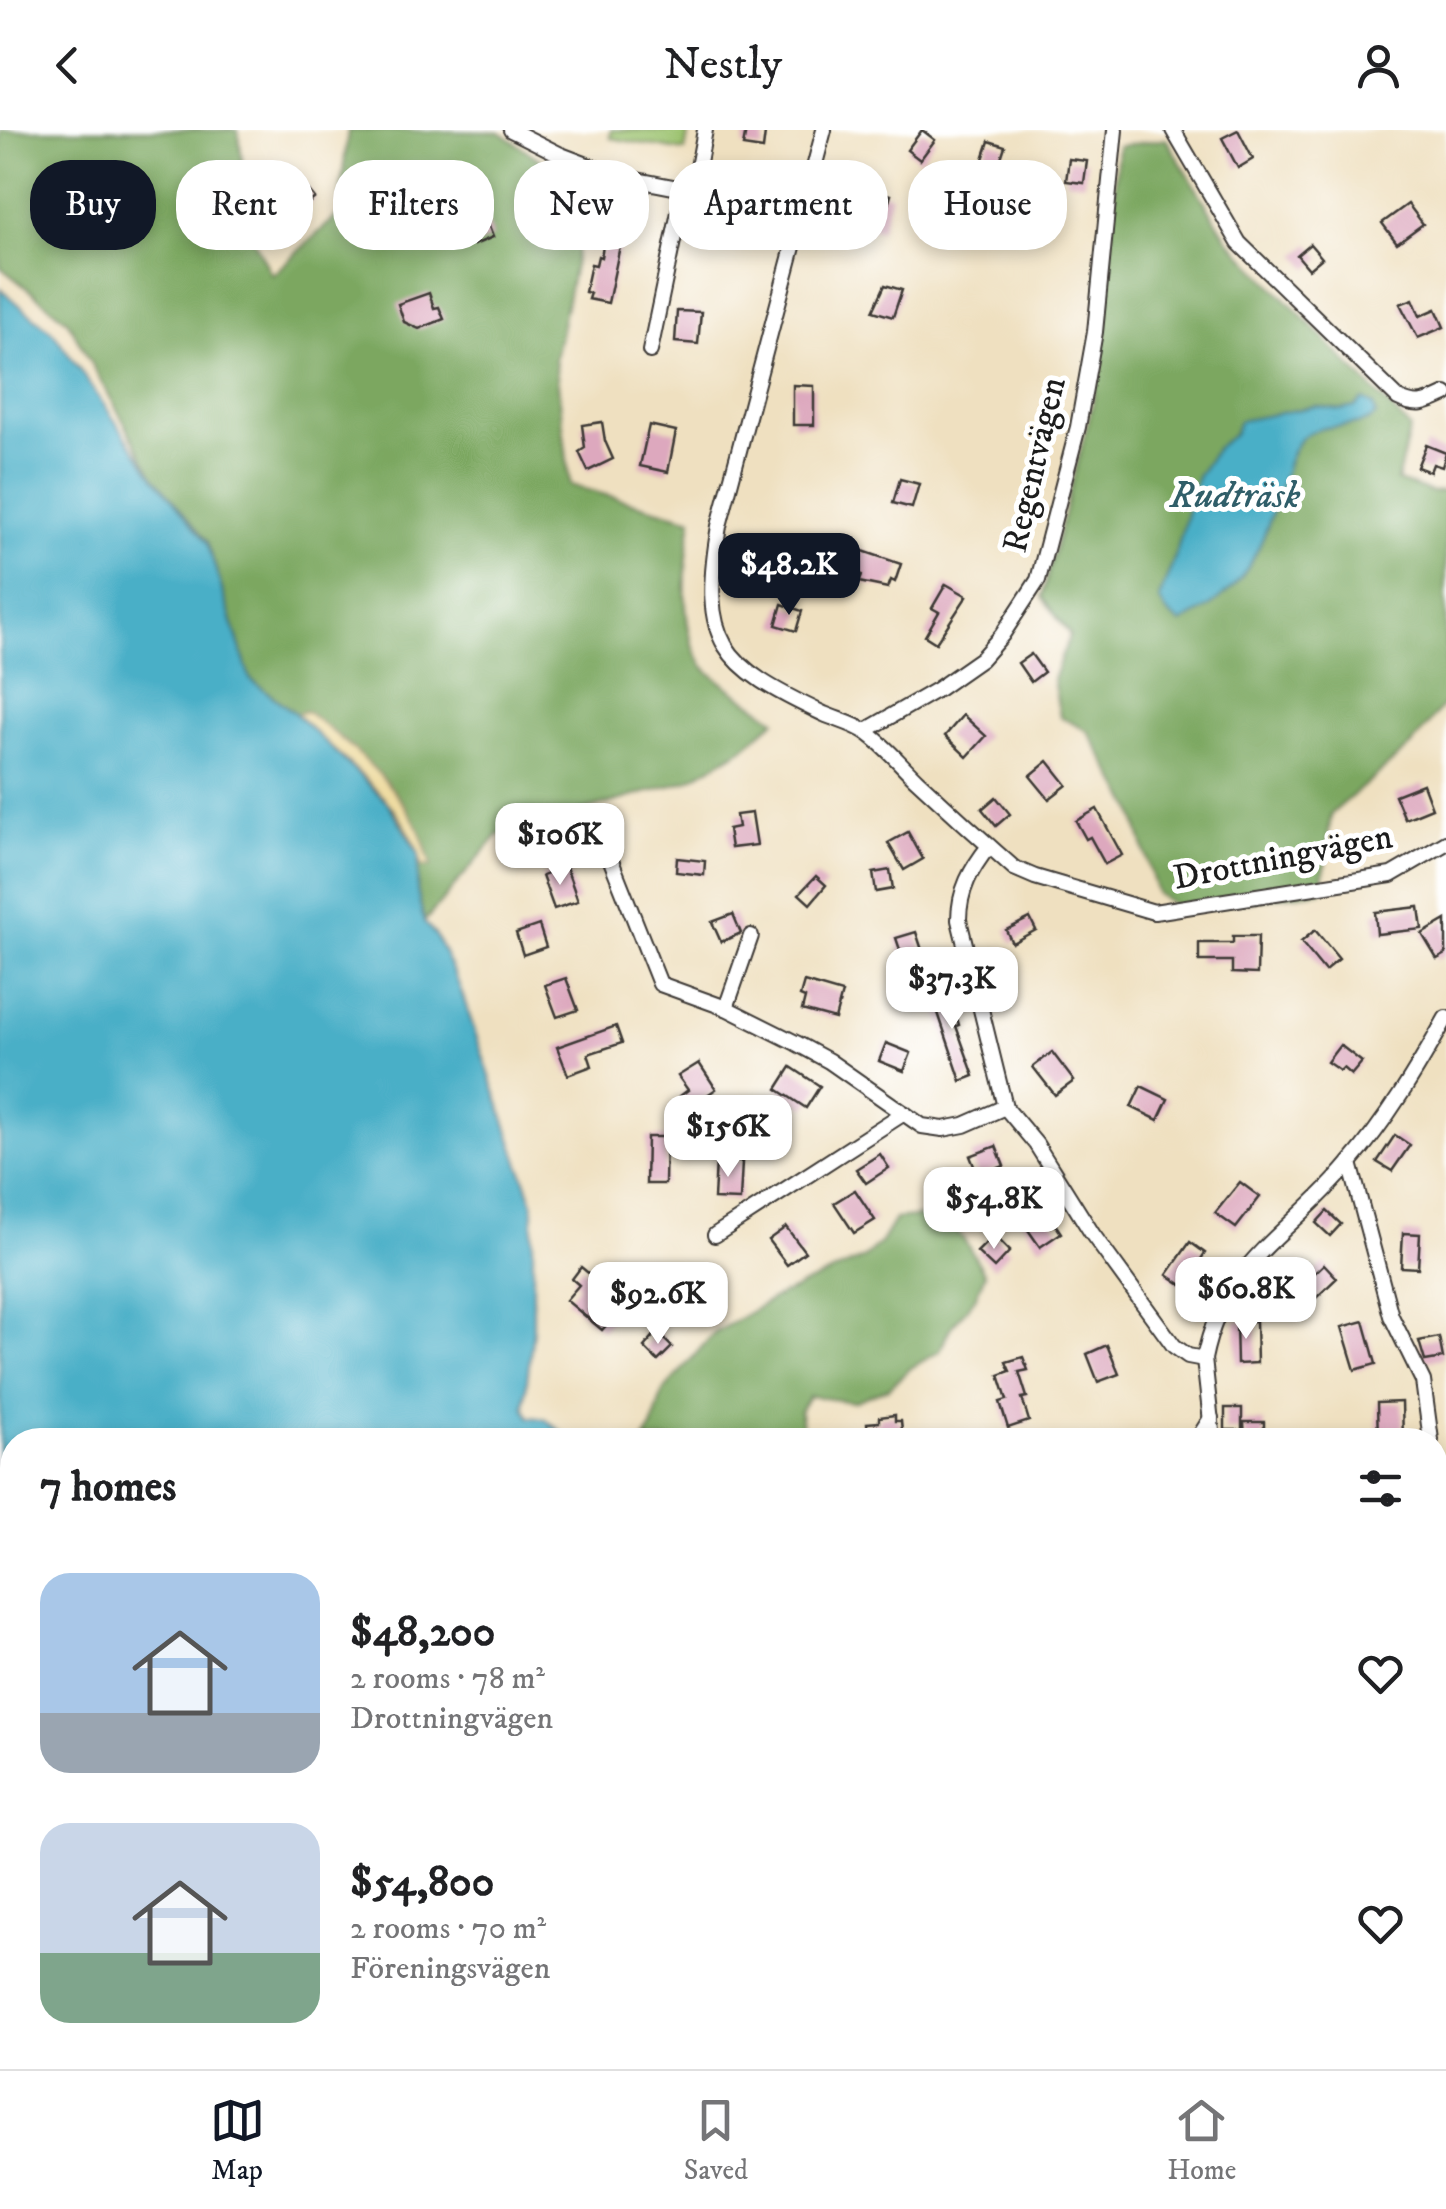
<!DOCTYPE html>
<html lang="en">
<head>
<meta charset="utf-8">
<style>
  :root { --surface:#fff; --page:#f2f2f2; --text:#202124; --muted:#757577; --line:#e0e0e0; --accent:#111827 }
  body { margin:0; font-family:"IM FELL DW Pica",serif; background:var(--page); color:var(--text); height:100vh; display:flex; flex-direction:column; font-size:38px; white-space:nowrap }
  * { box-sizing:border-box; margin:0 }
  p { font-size:32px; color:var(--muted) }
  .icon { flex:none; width:55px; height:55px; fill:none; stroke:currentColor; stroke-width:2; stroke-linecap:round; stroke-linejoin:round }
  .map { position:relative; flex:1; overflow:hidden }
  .side { position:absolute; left:0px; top:1298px; width:1448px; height:642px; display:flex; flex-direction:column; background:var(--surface); border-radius:40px 40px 0 0; box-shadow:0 5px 15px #0003 }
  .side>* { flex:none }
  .banner { position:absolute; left:30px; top:30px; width:1388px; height:90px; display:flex; gap:20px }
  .price { position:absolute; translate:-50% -85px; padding:0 22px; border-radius:20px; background:#fff; color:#222; font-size:32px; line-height:65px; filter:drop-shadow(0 2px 5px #0008) }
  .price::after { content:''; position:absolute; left:50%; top:60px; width:30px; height:22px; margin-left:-15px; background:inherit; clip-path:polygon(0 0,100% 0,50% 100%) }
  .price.active { background:var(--accent); color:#fff }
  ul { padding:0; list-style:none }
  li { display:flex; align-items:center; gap:30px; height:250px; padding:0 40px }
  li span { display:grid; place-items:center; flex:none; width:280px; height:200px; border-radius:30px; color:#555 }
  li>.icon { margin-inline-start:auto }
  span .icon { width:120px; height:120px; fill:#fffc; stroke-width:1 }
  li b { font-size:42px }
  h2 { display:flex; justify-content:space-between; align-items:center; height:120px; padding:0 40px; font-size:42px }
  .tag { padding:0 35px; border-radius:40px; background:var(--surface); box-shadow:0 5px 15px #0003; font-size:35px; line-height:90px }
  .tag.active { background:var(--accent); color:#fff }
  header { display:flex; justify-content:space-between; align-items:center; height:130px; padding:0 40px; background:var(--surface); font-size:45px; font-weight:600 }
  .tab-bar { display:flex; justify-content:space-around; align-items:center; height:140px; border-top:2px solid var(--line); background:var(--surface); font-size:28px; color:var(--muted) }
  .tab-bar a { display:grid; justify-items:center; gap:5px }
  .tab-bar .active { color:var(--accent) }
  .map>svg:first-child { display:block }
  .green { fill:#9ac16c; stroke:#5b6e44; stroke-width:2.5 }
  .forest { fill:#7ba760; stroke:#4c623e; stroke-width:2.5 }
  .sand { fill:#eeda9e; stroke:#857b5d; stroke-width:2.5 }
  .water { fill:#48afc7; stroke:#326672; stroke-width:2.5 }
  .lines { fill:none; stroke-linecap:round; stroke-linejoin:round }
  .ferry { stroke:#305e69; stroke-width:2.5; stroke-dasharray:12 10; stroke-linecap:butt }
  .building { fill:#dda8be }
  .minor-casing { stroke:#3c3935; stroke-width:18 }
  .minor { stroke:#fff; stroke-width:14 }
  .labels { text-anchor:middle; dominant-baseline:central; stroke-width:10; stroke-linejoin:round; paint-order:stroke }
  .street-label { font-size:35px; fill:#1c1c1c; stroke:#fff }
  .water-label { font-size:38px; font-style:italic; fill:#305e69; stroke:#fff }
</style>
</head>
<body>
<header><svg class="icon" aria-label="back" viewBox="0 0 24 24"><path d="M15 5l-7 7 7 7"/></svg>Nestly<svg class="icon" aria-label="person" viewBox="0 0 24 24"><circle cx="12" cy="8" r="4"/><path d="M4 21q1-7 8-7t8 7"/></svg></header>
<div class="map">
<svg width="1446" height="1939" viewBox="0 0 1446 1939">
  <rect width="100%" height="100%" fill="#fff"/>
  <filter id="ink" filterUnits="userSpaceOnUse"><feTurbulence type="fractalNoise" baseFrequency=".01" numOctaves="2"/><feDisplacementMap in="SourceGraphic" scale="20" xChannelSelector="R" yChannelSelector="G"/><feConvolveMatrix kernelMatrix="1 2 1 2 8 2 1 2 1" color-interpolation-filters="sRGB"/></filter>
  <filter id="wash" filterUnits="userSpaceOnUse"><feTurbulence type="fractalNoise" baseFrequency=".0048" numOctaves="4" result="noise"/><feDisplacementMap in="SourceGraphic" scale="40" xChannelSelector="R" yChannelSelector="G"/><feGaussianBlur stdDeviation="2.25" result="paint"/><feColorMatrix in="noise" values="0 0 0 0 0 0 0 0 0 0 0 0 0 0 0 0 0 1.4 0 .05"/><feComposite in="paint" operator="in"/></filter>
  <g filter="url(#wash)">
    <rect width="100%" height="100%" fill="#efe0c0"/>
    <path class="green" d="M611,0H689L685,21L610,8Z"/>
    <g class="forest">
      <path d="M0,0H238L242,29V88L272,145L338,85L348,0L500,2L559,43L590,56L555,229L570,355L692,389C685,431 678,496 702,534C712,549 759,577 776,590L742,619L687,651L498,705L424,792L417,760L419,724L388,673L296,584L250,549L207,411L155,348L67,190L0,137Z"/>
      <path d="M1166,9L1227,108L1410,298L1397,351L1432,362L1446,361V572L1411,616L1331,684L1322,761L1182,780L1157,764L1133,680L1088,601L1060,587L1053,549L1070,505L1042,467L1092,277L1105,203L1118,16Z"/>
      <path d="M933,1085C962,1097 969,1119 985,1144L975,1168L949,1200L940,1221L911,1238L889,1258L853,1272L809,1266L800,1281L802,1299L809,1310H644L652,1298L662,1263L713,1204L772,1169L864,1128L881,1112L895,1089Z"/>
    </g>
    <path class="sand" d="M306,581C347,612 389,646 415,692C423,705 426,722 431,736L421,737C414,677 335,626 296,584Z"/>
    <g class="water">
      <path d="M0,159L54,203L155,348L207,412L250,549L296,584L388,673L419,724L417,760L424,792L436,806L459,855L533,1073V1201L524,1276L529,1287L546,1289L571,1310H12V1928H1046L1064,1939H0Z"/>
      <path d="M1363,270L1373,275L1376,285C1356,304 1317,288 1298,312C1287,328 1285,345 1279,363C1258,426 1244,464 1180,493L1167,483L1159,469L1176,424L1197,347L1217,317L1234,304L1239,291L1316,276L1340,280L1355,277Z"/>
    </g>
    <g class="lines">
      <g class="ferry">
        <path d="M0,1634L12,1653"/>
        <path d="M198,1928L205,1939"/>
      </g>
    </g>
    <g id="blocks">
      <g class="building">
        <path d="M746,0L765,3L763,19L743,16Z"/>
        <path d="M922,0L935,10L920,30L907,20Z"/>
        <path d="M1238,0L1253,29L1238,38L1222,8Z"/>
        <path d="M989,11L1005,16L996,43L980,38Z"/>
        <path d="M1069,29L1087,31L1084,53L1066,51Z"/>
        <path d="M293,41L315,68L267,106L246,78Z"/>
        <path d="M872,60L891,65L881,100L862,95L867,77L833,80L832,66L871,63Z"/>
        <path d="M1408,74L1423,94L1397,113L1382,93Z"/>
        <path d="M483,81L493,107L474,115L463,89Z"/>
        <path d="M607,92L629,95L627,112L621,111L608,173L588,169L590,163L585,162L591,134L596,135L598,126L601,127Z"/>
        <path d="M1310,114L1322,128L1309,139L1297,125Z"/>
        <path d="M885,155L902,160L893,187L873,181Z"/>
        <path d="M429,163L434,178L439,177L444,189L419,199L404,192L398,174Z"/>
        <path d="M1413,169L1420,186L1436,179L1444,197L1418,208L1400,174Z"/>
        <path d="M677,181L701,182L698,214L675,212Z"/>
        <path d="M793,255L814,256V295H793Z"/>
        <path d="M602,292L605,311L613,329L588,341L579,322L585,318L582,295Z"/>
        <path d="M649,295L676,301L668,342L640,336Z"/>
        <path d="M1426,315L1446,323L1442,337L1433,334L1430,342L1417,337Z"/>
        <path d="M900,349L919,354L912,378L893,373Z"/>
        <path d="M857,419L901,434L895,452L891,450L888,458L859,452L862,445L850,441Z"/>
        <path d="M946,454L967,466L936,513L925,506L939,482L932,478Z"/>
        <path d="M782,474L802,481L796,501L776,495Z"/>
        <path d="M1031,524L1044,542L1031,552L1018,533Z"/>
        <path d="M963,585L986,606L967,627L945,606Z"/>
        <path d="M1048,631L1067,655L1049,669L1030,646Z"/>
        <path d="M1423,654L1432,678L1405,689L1395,665Z"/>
        <path d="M996,667L1010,684L996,696L982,679Z"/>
        <path d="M1097,679L1122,725L1105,734L1090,707L1086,709L1076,691Z"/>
        <path d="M752,683L757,715L731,718L728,699L738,697L736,685Z"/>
        <path d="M908,702L923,729L904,740L888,713Z"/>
        <path d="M677,728L705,731L704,745L676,742Z"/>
        <path d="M566,737L578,771L554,779L542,746Z"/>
        <path d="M890,740L893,759L876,762L873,743Z"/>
        <path d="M816,746L826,755L810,774L799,764Z"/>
        <path d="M1419,777L1422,799L1377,804L1375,782Z"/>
        <path d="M733,784L741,803L721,812L712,792Z"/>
        <path d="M1030,788L1036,800L1012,813L1006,800Z"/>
        <path d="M1446,790V824L1437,829L1422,804Z"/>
        <path d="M539,795L546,817L523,825L516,803Z"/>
        <path d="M1315,800L1339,829L1325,841L1301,812Z"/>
        <path d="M916,802L922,820L902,826L896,808Z"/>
        <path d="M1233,806H1258L1257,844L1232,843V831H1199V813H1233Z"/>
        <path d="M566,848L578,880L557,887L545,855Z"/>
        <path d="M804,852L842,863L835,889L802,880L805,868L800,866Z"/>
        <path d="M948,857L959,895L956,896L974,946L961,951L931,862Z"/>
        <path d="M616,896L622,913L588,924L592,936L568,945L557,917Z"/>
        <path d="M886,913L911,923L904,941L879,931Z"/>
        <path d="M1340,915L1362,932L1351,945L1343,938L1340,941L1327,932Z"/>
        <path d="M1052,922L1074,951L1055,965L1033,937Z"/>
        <path d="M699,933L716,959L688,978L680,966L688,960L678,946Z"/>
        <path d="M791,937L820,956L806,978L777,959Z"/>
        <path d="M1141,956L1168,969L1158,990L1131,977Z"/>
        <path d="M1395,1005L1410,1015L1392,1041L1377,1032Z"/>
        <path d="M647,1007H666L665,1054H646Z"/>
        <path d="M996,1016L1004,1036L978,1046L970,1026Z"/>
        <path d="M880,1024L889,1038L866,1053L856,1039Z"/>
        <path d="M716,1030L742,1032L740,1070L714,1069Z"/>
        <path d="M1240,1052L1260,1067L1236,1098L1215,1083Z"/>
        <path d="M855,1060L875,1090L854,1103L834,1073Z"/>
        <path d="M1039,1070L1061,1103L1040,1117L1017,1084Z"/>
        <path d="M1327,1081L1341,1094L1330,1106L1316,1093Z"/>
        <path d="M786,1097L805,1122L787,1135L768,1110Z"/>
        <path d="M1403,1103L1420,1104L1418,1138L1401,1137Z"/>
        <path d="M994,1105L1010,1121L994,1138L977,1122Z"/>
        <path d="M1190,1112L1205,1123L1199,1132L1206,1136L1193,1153L1188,1150L1184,1156L1167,1145Z"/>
        <path d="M1324,1134L1337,1148L1315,1169L1302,1155Z"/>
        <path d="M581,1137L605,1157L598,1165L618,1182L602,1200L566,1170L579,1155L572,1149Z"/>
        <path d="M1236,1191H1256L1257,1233L1237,1234Z"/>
        <path d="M1364,1191L1376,1234L1355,1240L1342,1197Z"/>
        <path d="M657,1202L672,1217L658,1231L644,1217Z"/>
        <path d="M1439,1207L1443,1228L1425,1231L1419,1211Z"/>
        <path d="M1107,1215L1119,1244L1098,1252L1087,1224Z"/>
        <path d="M1023,1227L1028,1240L1019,1242L1027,1267L1022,1268L1029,1291L1008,1298L1000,1272L1007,1270L999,1245L1010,1241L1006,1232Z"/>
        <path d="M1402,1272L1403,1310H1378L1377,1273Z"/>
        <rect x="1225" y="1278" width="17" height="22"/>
        <path d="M895,1285V1291H901L903,1310H868L867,1293L879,1292V1287Z"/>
        <path d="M1244,1292H1264V1310H1245Z"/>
      </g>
    </g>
  </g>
  <g filter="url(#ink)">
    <use href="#blocks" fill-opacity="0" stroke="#3c3935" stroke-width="2.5"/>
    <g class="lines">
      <defs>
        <g id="minor">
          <path d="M511,0L561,25L616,46L803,82"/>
          <path d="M824,0L719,396C699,513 720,535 824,584C838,590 854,594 866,602C885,615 901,635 917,650C949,680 981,709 1014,738L1035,747L1154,782L1391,745L1446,713"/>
          <path d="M1173,0L1239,113L1398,268C1418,278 1427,273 1446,264"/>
          <path d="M694,59L705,0"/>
          <path d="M650,221L684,58"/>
          <path d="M865,601L938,559L981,529L1002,505L1038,450L1078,297L1095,202L1115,0"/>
          <path d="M602,708L660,854L726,878L796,913L829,931L922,996L943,999L964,995L1005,977"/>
          <path d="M989,716C971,739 959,760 959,790L1005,977L1036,1014L1093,1105L1174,1216L1188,1226L1204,1229C1224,1130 1289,1106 1348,1035C1387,990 1417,940 1446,888"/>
          <path d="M726,878L751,806"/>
          <path d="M1350,1033L1391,1186L1423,1251L1431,1310"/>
          <path d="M715,1105L904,983"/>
          <path d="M1204,1229L1213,1310"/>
          <path d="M1197,1310L1211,1288"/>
          <path d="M1435,1380L1446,1453"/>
          <path d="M1435,1541L1446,1531"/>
          <path d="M1435,1796L1444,1800L1446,1807"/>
        </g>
      </defs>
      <use href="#minor" class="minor-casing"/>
      <use href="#minor" class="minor"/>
    </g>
  </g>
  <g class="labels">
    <g class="street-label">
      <text transform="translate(1035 335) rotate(-77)">Regentvägen</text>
      <text transform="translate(1283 728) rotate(-11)">Drottningvägen</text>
    </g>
    <g class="water-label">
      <text x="1235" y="366">Rudträsk</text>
    </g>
  </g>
</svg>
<b class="price active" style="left:789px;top:488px">$48.2K</b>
<b class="price" style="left:560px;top:758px">$106K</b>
<b class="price" style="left:952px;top:902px">$37.3K</b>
<b class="price" style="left:728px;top:1050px">$156K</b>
<b class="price" style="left:994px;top:1122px">$54.8K</b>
<b class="price" style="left:1246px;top:1212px">$60.8K</b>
<b class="price" style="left:658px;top:1217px">$92.6K</b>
<div class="banner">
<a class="tag active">Buy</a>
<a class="tag">Rent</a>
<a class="tag">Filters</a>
<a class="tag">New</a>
<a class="tag">Apartment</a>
<a class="tag">House</a>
</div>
<section class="side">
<h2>7 homes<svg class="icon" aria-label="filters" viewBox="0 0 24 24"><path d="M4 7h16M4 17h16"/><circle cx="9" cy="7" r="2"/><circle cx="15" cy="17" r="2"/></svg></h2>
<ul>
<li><span style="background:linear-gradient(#a9c7e8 70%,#9aa5b1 0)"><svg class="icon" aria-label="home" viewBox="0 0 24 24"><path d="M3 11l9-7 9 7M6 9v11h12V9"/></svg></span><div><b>$48,200</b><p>2 rooms · 78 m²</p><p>Drottningvägen</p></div><svg class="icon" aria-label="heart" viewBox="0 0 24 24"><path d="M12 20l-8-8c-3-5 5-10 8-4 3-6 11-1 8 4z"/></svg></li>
<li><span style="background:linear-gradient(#c9d6e8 65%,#7fa58c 0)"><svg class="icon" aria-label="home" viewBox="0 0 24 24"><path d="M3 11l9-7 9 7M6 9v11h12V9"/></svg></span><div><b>$54,800</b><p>2 rooms · 70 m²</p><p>Föreningsvägen</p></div><svg class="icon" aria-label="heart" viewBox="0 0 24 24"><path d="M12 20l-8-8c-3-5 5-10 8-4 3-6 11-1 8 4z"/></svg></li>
</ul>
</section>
</div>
<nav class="tab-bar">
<a class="active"><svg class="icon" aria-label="map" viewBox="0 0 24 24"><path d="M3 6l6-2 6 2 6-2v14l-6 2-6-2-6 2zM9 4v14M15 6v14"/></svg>Map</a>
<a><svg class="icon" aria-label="saved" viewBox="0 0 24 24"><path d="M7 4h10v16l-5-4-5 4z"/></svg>Saved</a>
<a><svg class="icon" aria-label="home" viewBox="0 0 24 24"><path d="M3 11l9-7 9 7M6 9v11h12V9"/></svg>Home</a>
</nav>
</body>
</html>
